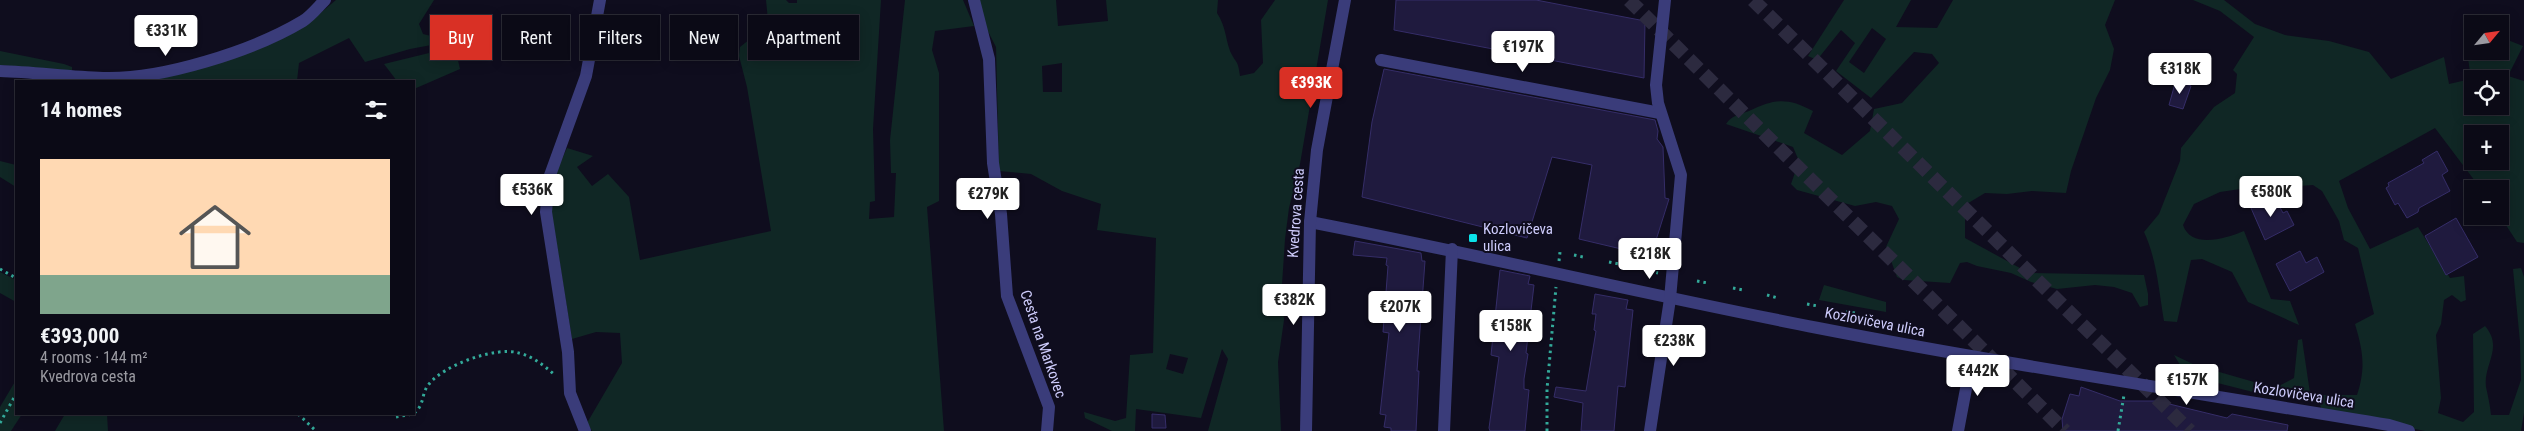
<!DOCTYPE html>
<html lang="en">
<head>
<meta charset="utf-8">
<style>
  :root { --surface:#0b0a16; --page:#191823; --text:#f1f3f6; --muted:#9a9aa1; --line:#2b2b35; --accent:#d93025 }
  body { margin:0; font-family:"Roboto Condensed",sans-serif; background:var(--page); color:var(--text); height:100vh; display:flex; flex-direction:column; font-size:19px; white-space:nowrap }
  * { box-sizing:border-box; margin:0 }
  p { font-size:16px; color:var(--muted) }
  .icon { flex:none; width:28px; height:28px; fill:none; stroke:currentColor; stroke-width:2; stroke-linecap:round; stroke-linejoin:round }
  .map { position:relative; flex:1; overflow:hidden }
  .side { position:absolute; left:15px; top:80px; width:400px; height:335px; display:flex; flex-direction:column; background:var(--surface); border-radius:0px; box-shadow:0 2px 12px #0003,0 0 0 1px var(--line) }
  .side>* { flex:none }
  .banner { position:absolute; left:430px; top:15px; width:475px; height:45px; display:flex; gap:10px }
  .needle { width:32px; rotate:61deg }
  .controls { position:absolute; left:2464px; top:15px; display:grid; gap:10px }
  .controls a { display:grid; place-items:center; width:45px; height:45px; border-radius:0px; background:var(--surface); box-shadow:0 2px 12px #0003,0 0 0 1px var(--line); font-size:25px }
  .price { position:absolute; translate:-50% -42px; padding:0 11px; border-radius:5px; background:#fff; color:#222; font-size:16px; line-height:32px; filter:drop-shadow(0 1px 2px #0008) }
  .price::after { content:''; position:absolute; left:50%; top:30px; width:15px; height:11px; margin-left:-8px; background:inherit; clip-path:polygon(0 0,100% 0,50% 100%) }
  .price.selected { background:var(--accent); color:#fff }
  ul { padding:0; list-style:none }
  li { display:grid; align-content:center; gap:10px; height:265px; padding:0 25px }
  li+li { border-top:1px solid var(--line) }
  li span { display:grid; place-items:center; height:155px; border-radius:0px; color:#555 }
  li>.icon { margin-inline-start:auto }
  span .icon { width:90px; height:90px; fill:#fffc; stroke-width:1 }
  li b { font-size:21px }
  h2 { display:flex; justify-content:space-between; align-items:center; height:60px; padding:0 25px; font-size:21px }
  .tag { padding:0 18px; border-radius:0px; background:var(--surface); box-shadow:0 2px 12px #0003,0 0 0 1px var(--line); font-size:18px; line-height:45px }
  .tag.selected { background:var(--accent); color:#fff }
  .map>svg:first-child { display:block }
  .green { fill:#102725; fill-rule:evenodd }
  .building { fill:#1f1a3e; stroke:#352d68 }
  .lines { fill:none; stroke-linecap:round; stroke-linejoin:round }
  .trunk-tunnel { stroke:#2c2a3f; stroke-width:14; stroke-dasharray:14 7; stroke-linecap:butt }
  .path { stroke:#33aa9a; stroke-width:3; stroke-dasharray:2.5 4; stroke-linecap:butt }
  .minor { stroke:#3a3c7a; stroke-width:12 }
  .tertiary { stroke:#3a3c7a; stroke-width:12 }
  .poi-dot { fill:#0be2e9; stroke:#0f0d1e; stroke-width:2 }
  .labels { text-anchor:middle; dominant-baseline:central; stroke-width:4; stroke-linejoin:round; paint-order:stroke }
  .street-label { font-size:15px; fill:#ceccfc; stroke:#0f0d1e }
  .poi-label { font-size:15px; fill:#ceccfc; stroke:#0f0d1e; text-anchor:start }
</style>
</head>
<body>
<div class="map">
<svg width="2524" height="431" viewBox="0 0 2524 431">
  <rect width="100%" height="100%" fill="#0f0d1e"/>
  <g class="green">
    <path d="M336,0H434L419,24L423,34L431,36L468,34L469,38L410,49L365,62L349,38L299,63L297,81H143L318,15Z"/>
    <path d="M766,0H786L789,3H797V0H881L873,129L875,201L870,202L869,219L894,217L896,173H891L890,140L905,0H963L974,26L935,31L932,50L939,73V201L927,207L944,431H592L587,423L622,363L620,333L596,332L572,339L551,209L554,177L567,148L593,156L577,167L592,186L608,174L629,197L640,260L771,231L747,87L739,56L740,47L755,35L769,31Z"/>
    <path d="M972,0H1056L1058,26L1108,21L1106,0H1218L1217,13C1226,27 1225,37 1230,51C1236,64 1238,59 1240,76L1254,73L1263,63L1261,20L1275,0H1328L1300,164L1289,208L1285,239L1282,285L1284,320L1278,362L1281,431H1208L1228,359L1222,349L1201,418L1136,409L1135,431H1112L1085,418L1084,412L1115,421L1126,418L1130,355L1153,353L1156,238L1097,230L1101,204L1062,191L1031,174L999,171L996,47ZM1062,63V92H1043L1042,66ZM1170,354L1188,358L1183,374L1166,369Z"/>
    <path d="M1844,0H1911L1896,27L1937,28L1953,0H2115L2105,25L2114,49L2110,70L2096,98L2071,171L2066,193L2032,191L2007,194L1985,193L1965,205V238L2029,273L2144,275L2148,294V305L2140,307L2132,293L2114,287L2095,285L2057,289L2031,282L2011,273L1977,266L1967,262L1960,263L1950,283L1904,280L1897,277L1886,247L1899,219L1892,206L1876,202L1855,206L1797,190L1791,184L1799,161L1793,147L1726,124C1732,115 1739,115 1749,111C1774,99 1787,97 1813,111L1804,133L1842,155L1870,131L1874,109L1902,103L1939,63L1932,54L1914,52L1871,98L1836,71L1855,43L1841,30L1817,60L1808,56ZM1872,28L1886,39L1864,73L1849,62Z"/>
    <path d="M2193,0H2224L2255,24L2285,35L2329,41L2369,52L2391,79L2444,57L2449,84L2471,79L2468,58L2478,51H2500V37L2523,46L2508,76L2524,81V243L2517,242L2500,216V189H2481L2435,128L2339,181L2348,208L2370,249L2418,227L2450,278L2464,276L2466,300L2461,302L2452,295L2444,300L2441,324L2436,335L2441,398L2438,413L2463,422L2474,412L2473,334L2485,326C2504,348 2483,364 2486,387C2488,396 2490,405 2491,415H2509L2521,380L2520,342L2513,269L2521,268L2524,277V413L2521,431H2425L2322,411L2319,401L2321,395H2357C2366,368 2363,351 2355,324L2374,314L2358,248L2344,240L2339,221L2330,205L2322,191L2313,185L2286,187L2273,185L2263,189L2254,187L2220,192L2194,204L2183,225C2191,249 2225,239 2244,231L2271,299L2290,301L2299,325L2248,302L2232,272L2202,259L2191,260L2177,322L2164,321C2159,292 2157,260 2144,232L2159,214L2180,161L2181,148L2214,107L2235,93L2237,74L2233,70L2254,37L2220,11ZM2472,79H2500V106H2472ZM2472,134H2500V161H2472Z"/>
    <path d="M470,43V53L457,56L460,69L414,89V81H397L384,64Z"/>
    <path d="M0,51L64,64L72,67V72L0,65Z"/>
    <path d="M0,161L16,165V187L0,177Z"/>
    <path d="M0,272L16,280V302L0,293Z"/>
    <path d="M1824,285L1886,302V312L1819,300Z"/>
    <path d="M2302,339L2310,393L2294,399L2253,392L2186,375L2174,355L2195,365L2275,388L2294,378L2298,340Z"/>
    <path d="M16,380V414H22L11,431H0V407Z"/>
    <path d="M65,414L75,416L79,414H107L108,431H55Z"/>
  </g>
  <g class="building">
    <path d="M1396,0H1536L1645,21L1644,78L1394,30Z"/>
    <path d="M174,22L175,37L154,39L153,24Z"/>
    <path d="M1384,69L1655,120L1658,131L1657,139L1663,147L1665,198L1669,199L1651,256L1579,239L1592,165L1552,157L1527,238L1362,197L1372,122Z"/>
    <path d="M2176,80L2191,86L2183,109L2169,105Z"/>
    <path d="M2437,151L2448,171L2442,175L2450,191L2419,208L2418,212L2407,218L2398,203L2395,205L2386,188L2389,186L2388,183L2424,163L2422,160Z"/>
    <path d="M2274,196L2283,213L2287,211L2294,225L2265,240L2251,208Z"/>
    <path d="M2456,218L2478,257L2446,275L2425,236Z"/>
    <path d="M1355,241L1421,253L1422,261H1425L1417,371H1419L1416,431H1391V428L1384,427L1386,415L1380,414L1389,333L1383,332L1388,266L1386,265L1387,258L1353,255Z"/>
    <path d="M2300,251L2306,263L2317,257L2324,272L2290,291L2276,264Z"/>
    <path d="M1500,270L1530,276L1528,284L1534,285L1526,353L1528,354L1524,379V389L1529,390L1525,431H1490L1489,428L1499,357L1491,355Z"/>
    <path d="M1595,294L1628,300L1626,309L1633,310L1625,387L1618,386L1614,431H1581L1583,403L1554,397L1556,387L1586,391L1596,331L1594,330L1596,314H1592Z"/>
    <path d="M2081,387L2120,401H2157L2227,418L2232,414L2288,425L2287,431H2063L2062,419L2070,394L2079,396Z"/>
    <path d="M1152,414L1165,415L1166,428H1152Z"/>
  </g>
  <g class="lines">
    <g class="trunk-tunnel">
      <path d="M1629,0L2065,431"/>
      <path d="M1753,0L2190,431"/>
    </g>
    <g class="path">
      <path d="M1574,255L1583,257"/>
      <path d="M1559,261L1560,252"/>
      <path d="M1609,262L1619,264"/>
      <path d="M0,269L16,278"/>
      <path d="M1650,271L1658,273"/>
      <path d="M1697,281L1708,283"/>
      <path d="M1733,288L1743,290"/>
      <path d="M1767,295L1778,298"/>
      <path d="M1807,304L1818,306"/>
      <path d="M1846,312L1855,313"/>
      <path d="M414,413C425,405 421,393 429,384C444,365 496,346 519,353C534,357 543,365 555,375"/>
      <path d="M298,414L316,431"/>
      <path d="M396,417L413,414"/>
      <path d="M0,423L16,394"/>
      <path d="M1547,431V389L1556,287"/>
      <path d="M2118,431L2124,395"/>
    </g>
    <g class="minor">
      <path d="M974,0L989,59L993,163L1001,214L1007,296L1049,407L1047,431"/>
      <path d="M1381,60L1660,113"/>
      <path d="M0,71C34,72 69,77 103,78C161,80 253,51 303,21C311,16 318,7 325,0"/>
      <path d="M1310,222C1480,255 1648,295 1818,328C2008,365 2199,393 2389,425L2409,431"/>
      <path d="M585,431L570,393L568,352L546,212L549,178L586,76L600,0"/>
      <path d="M1444,431L1452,249"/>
      <path d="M1650,431L1670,299L1681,175L1658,103L1656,85L1665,0"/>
      <path d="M1958,431L1972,357"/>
    </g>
    <path class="tertiary" d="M1306,431L1310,222L1317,150L1345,0"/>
  </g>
  <rect class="poi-dot" x="1468" y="233" width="10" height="10" rx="2.5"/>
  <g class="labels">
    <g class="street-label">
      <text transform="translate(1296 213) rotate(-86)">Kvedrova cesta</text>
      <text transform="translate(1875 322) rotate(11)">Kozlovičeva ulica</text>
      <text transform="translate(1043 344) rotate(71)">Cesta na Markovec</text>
      <text transform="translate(2304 395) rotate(9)">Kozlovičeva ulica</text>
    </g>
    <g class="poi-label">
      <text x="1483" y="229">Kozlovičeva<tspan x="1483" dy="17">ulica</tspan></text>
    </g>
  </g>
</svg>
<div class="controls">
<a><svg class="needle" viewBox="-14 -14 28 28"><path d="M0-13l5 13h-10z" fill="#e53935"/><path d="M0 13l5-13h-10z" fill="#9a9aa1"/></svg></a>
<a><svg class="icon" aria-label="locate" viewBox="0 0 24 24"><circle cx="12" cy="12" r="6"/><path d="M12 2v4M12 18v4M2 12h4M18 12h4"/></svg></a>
<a>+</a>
<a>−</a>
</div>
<b class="price" style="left:166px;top:57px">€331K</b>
<b class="price" style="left:1523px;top:73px">€197K</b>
<b class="price" style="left:2180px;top:95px">€318K</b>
<b class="price selected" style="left:1311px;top:109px">€393K</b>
<b class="price" style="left:532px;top:216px">€536K</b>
<b class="price" style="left:2271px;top:218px">€580K</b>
<b class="price" style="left:988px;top:220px">€279K</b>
<b class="price" style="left:1650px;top:280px">€218K</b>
<b class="price" style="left:1294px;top:326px">€382K</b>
<b class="price" style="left:1400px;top:333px">€207K</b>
<b class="price" style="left:1511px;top:352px">€158K</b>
<b class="price" style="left:1674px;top:367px">€238K</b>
<b class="price" style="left:1978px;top:397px">€442K</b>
<b class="price" style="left:2187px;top:406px">€157K</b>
<div class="banner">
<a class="tag selected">Buy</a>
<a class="tag">Rent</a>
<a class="tag">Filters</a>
<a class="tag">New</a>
<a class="tag">Apartment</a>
</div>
<section class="side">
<h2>14 homes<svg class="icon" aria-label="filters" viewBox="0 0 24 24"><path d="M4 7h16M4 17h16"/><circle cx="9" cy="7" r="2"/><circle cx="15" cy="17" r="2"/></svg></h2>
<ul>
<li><span style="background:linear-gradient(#ffd9b3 75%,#7fa58c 0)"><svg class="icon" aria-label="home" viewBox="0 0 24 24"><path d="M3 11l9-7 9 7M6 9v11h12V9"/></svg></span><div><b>€393,000</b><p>4 rooms · 144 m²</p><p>Kvedrova cesta</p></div></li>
</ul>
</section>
</div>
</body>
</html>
